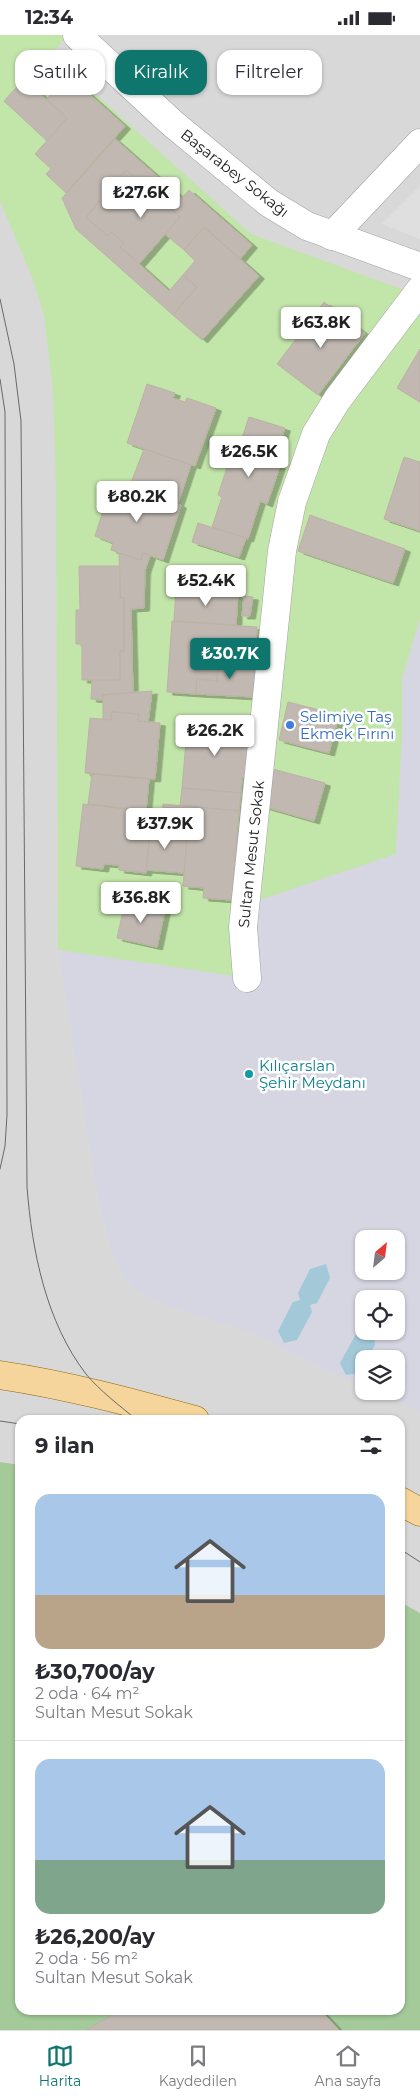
<!DOCTYPE html>
<html lang="tr">
<head>
<meta charset="utf-8">
<style>
  :root { --surface:#fff; --page:#f7f7f7; --text:#2b2b33; --muted:#7c7c81; --line:#e1e1e2; --accent:#0f766e }
  body { margin:0; font-family:Montserrat,sans-serif; background:var(--page); color:var(--text); height:100vh; display:flex; flex-direction:column; font-size:19px; white-space:nowrap }
  * { box-sizing:border-box; margin:0 }
  p { font-size:16px; color:var(--muted) }
  .icon { flex:none; width:28px; height:28px; fill:none; stroke:currentColor; stroke-width:2; stroke-linecap:round; stroke-linejoin:round }
  .map { position:relative; flex:1; overflow:hidden }
  .details { position:absolute; left:15px; top:1380px; width:390px; height:600px; display:flex; flex-direction:column; background:var(--surface); border-radius:15px; box-shadow:0 1px 4px #0004 }
  .details>* { flex:none }
  .top-card { position:absolute; left:15px; top:15px; width:390px; height:45px; display:flex; gap:10px }
  .needle { width:32px; rotate:28deg }
  .fabs { position:absolute; left:355px; top:1195px; display:grid; gap:10px }
  .fabs a { display:grid; place-items:center; width:50px; height:50px; border-radius:10px; background:var(--surface); box-shadow:0 1px 4px #0004; font-size:25px }
  .price { position:absolute; translate:-50% -42px; padding:0 11px; border-radius:5px; background:#fff; color:#222; font-size:16px; line-height:32px; filter:drop-shadow(0 1px 2px #0008) }
  .price::after { content:''; position:absolute; left:50%; top:30px; width:15px; height:11px; margin-left:-8px; background:inherit; clip-path:polygon(0 0,100% 0,50% 100%) }
  .price.current { background:var(--accent); color:#fff }
  ul { padding:0; list-style:none }
  li { display:grid; align-content:center; gap:10px; height:265px; padding:0 20px }
  li+li { border-top:1px solid var(--line) }
  li span { display:grid; place-items:center; height:155px; border-radius:15px; color:#555 }
  li>.icon { margin-inline-start:auto }
  span .icon { width:90px; height:90px; fill:#fffc; stroke-width:1 }
  li b { font-size:21px }
  h2 { display:flex; justify-content:space-between; align-items:center; height:60px; padding:0 20px; font-size:21px }
  .tag { padding:0 18px; border-radius:15px; background:var(--surface); box-shadow:0 1px 4px #0004; font-size:18px; line-height:45px }
  .tag.current { background:var(--accent); color:#fff }
  .status { display:flex; justify-content:space-between; align-items:center; height:35px; padding:0 25px; background:var(--surface); direction:ltr }
  .status svg { height:14px; fill:currentColor }
  .tabs { display:flex; justify-content:space-around; align-items:center; height:70px; border-top:1px solid var(--line); background:var(--surface); font-size:14px; color:var(--muted) }
  .tabs a { display:grid; justify-items:center; gap:2px }
  .tabs .current { color:var(--accent) }
  .map>svg:first-child { display:block }
  .residential { fill:#d9d8d8; fill-rule:evenodd }
  .grass { fill:#c2e5a9 }
  .forest { fill:#a3ca98 }
  .parking { fill:#dfdfdf }
  .plaza { fill:#d6d6e2; fill-rule:evenodd }
  .water { fill:#a3c9d8 }
  .building { fill:#c0b8b1; stroke:#bdb1a4; filter:url(#shadow) }
  .lines { fill:none; stroke-linecap:round; stroke-linejoin:round }
  .street-casing { stroke:#a2a2a2; stroke-width:29 }
  .primary-casing { stroke:#8b6808; stroke-width:29 }
  .street { stroke:#fff; stroke-width:28 }
  .primary { stroke:#f6d59c; stroke-width:28 }
  .tram { stroke:#696969; stroke-width:1 }
  .shop-dot { fill:#3f7fe0; stroke:#fff; stroke-width:2 }
  .culture-dot { fill:#0f9aa8; stroke:#fff; stroke-width:2 }
  .labels { text-anchor:middle; dominant-baseline:central; stroke-width:5; stroke-linejoin:round; paint-order:stroke }
  .street-label { font-size:15px; fill:#1b1b1b; stroke:#fff }
  .shop-label { font-size:15px; fill:#366cbe; stroke:#fff; text-anchor:start }
  .culture-label { font-size:15px; fill:#0d838f; stroke:#fff; text-anchor:start }
</style>
</head>
<body>
<div class="status"><b>12:34</b><svg viewBox="0 0 49 12"><path d="M0 12V9h3v3zM5 12V6h3v6zM10 12V3h3v9zM15 12V0h3v12zM26 1h20v11H26zM47 4h2v5h-2z"/></svg></div>
<div class="map">
<svg width="420" height="1995" viewBox="0 0 420 1995">
  <defs>
    <filter id="shadow"><feDropShadow dx="5.5" dy="3" stdDeviation="0" flood-color="#0004"/></filter>
  </defs>
  <rect width="100%" height="100%" fill="#ece9e1"/>
  <path class="residential" d="M0,0H420V1995H0ZM364,1204H396V1236H364ZM364,1264H396V1296H364ZM364,1324H396V1356H364ZM20,1385H400V1975H20Z"/>
  <path class="grass" d="M0,0H67L52,20L251,199L420,261V584L402,644V701L396,819L245,870L247,943L58,915L56,451L53,355L44,280L32,242L0,166Z"/>
  <path class="forest" d="M0,1427L20,1430V1975H400V1567L420,1578V1995H0Z"/>
  <path class="parking" d="M420,151V204L382,189Z"/>
  <path class="plaza" d="M420,584V1377L382,1356H396V1324H364V1351H361L311,1328L254,1298L176,1274L152,1265L133,1253L122,1238L112,1219L98,1161L58,915L246,943L245,870L396,819L402,701V644ZM364,1204H396V1236H364ZM364,1264H396V1296H364Z"/>
  <g class="water">
    <path d="M326,1229L330,1243L317,1268L310,1270L312,1277L297,1305L284,1308L278,1296L293,1267L300,1265L298,1258L310,1234Z"/>
    <path d="M364,1284V1296H382L380,1301L374,1303L375,1310L367,1324H364V1331L360,1338L346,1340L340,1328L356,1299L363,1297L360,1290Z"/>
  </g>
  <g class="building">
    <path d="M68,40L125,91L66,158L46,139L51,134L35,119L67,83L46,65Z"/>
    <path d="M24,44L67,83L47,106L4,66Z"/>
    <path d="M115,104L182,163L189,155L252,210L240,224L204,192L184,215L165,199L139,229L169,256L183,240L197,252L173,280L76,194L62,163Z"/>
    <path d="M126,135L180,182L139,229L120,212L124,208L111,197L108,201L86,182Z"/>
    <path d="M204,192L259,241L202,305L173,280L197,252L183,240L195,226L184,215Z"/>
    <path d="M324,267L365,298L318,360L277,329Z"/>
    <path d="M420,314V367L397,353Z"/>
    <path d="M147,349L175,358L173,363L185,367L187,363L216,373L195,431L127,408Z"/>
    <path d="M249,382L285,393L273,429L280,431L267,469L260,466L248,504L212,492L222,462L218,460L234,411L239,412Z"/>
    <path d="M144,414L191,430L178,469L129,453Z"/>
    <path d="M404,422L420,427V496L384,484Z"/>
    <path d="M112,448L181,470L163,525L143,518L141,525L119,518L111,515L113,508L95,501Z"/>
    <path d="M310,480L405,514L393,548L298,516Z"/>
    <path d="M198,488L246,503L239,522L192,507Z"/>
    <path d="M119,518L141,525L143,518L150,521L145,536L144,573L131,574L133,658L103,660V665L91,664L92,645H120V616H124V563H120Z"/>
    <path d="M79,531H120V563H124V616H120V645H82V609H76V575H80Z"/>
    <path d="M176,554L238,560L236,590L174,586Z"/>
    <path d="M244,561L253,562L250,581H242Z"/>
    <path d="M172,586L257,592L255,628L218,625L217,646L197,644L196,659L167,657Z"/>
    <path d="M218,625L255,628L253,662L196,659L197,644L217,646Z"/>
    <path d="M152,656L148,688L138,686L139,679L112,677L111,685L103,684V660Z"/>
    <path d="M288,667L339,680L329,718L279,705Z"/>
    <path d="M112,677L139,679L138,686L160,688L155,744L85,738L90,683L111,685Z"/>
    <path d="M188,684L246,690L244,711L250,712L247,743L242,742L241,758L182,753Z"/>
    <path d="M273,734L325,748L314,786L262,771Z"/>
    <path d="M92,739L149,744L146,776L88,769Z"/>
    <path d="M182,753L241,758L239,776L180,771Z"/>
    <path d="M83,769L152,777L146,838L119,835V830L104,829L103,834L76,831Z"/>
    <path d="M163,769L239,776L232,865L203,863L204,853L183,851L187,802L160,800Z"/>
    <path d="M152,780L162,781L160,800L187,802L184,838L146,835Z"/>
    <path d="M125,867L165,875L157,912L117,903Z"/>
    <path d="M121,1975H320L339,1995H86Z"/>
  </g>
  <g class="lines">
    <defs>
      <g id="street">
        <path d="M77,0L172,88L269,168L307,191L420,232"/>
        <path d="M332,201L420,108"/>
        <path d="M247,943L243,892L282,516L292,467L316,399L337,365L420,255"/>
      </g>
      <g id="primary">
        <path d="M0,1340C67,1350 130,1367 195,1385"/>
        <path d="M400,1466L420,1477"/>
      </g>
    </defs>
    <use href="#street" class="street-casing"/>
    <use href="#primary" class="primary-casing"/>
    <use href="#street" class="street"/>
    <use href="#primary" class="primary"/>
    <g class="tram">
      <path d="M0,264L14,329L21,386L27,1152C32,1216 46,1287 86,1339C100,1356 120,1371 137,1385"/>
      <path d="M0,344L5,377L7,1080L5,1111L0,1134"/>
      <path d="M0,1386L20,1389"/>
      <path d="M400,1514L420,1527"/>
    </g>
  </g>
  <circle class="shop-dot" cx="290" cy="690" r="5"/>
  <circle class="culture-dot" cx="249" cy="1039" r="5"/>
  <g class="labels">
    <g class="street-label">
      <text transform="translate(235 138) rotate(38)">Başarabey Sokağı</text>
      <text transform="translate(251 819) rotate(-84)">Sultan Mesut Sokak</text>
    </g>
    <g class="shop-label">
      <text x="300" y="681">Selimiye Taş<tspan x="300" dy="17">Ekmek Fırını</tspan></text>
    </g>
    <g class="culture-label">
      <text x="259" y="1030">Kılıçarslan<tspan x="259" dy="17">Şehir Meydanı</tspan></text>
    </g>
  </g>
</svg>
<div class="fabs">
<a><svg class="needle" viewBox="-14 -14 28 28"><path d="M0-13l5 13h-10z" fill="#e53935"/><path d="M0 13l5-13h-10z" fill="#7c7c81"/></svg></a>
<a><svg class="icon" aria-label="locate" viewBox="0 0 24 24"><circle cx="12" cy="12" r="6"/><path d="M12 2v4M12 18v4M2 12h4M18 12h4"/></svg></a>
<a><svg class="icon" aria-label="layers" viewBox="0 0 24 24"><path d="M12 4l9 5-9 5-9-5zM3 14l9 5 9-5"/></svg></a>
</div>
<b class="price" style="left:141px;top:184px">₺27.6K</b>
<b class="price" style="left:321px;top:314px">₺63.8K</b>
<b class="price" style="left:249px;top:443px">₺26.5K</b>
<b class="price" style="left:137px;top:488px">₺80.2K</b>
<b class="price" style="left:206px;top:572px">₺52.4K</b>
<b class="price current" style="left:230px;top:645px">₺30.7K</b>
<b class="price" style="left:215px;top:722px">₺26.2K</b>
<b class="price" style="left:165px;top:815px">₺37.9K</b>
<b class="price" style="left:141px;top:889px">₺36.8K</b>
<div class="top-card">
<a class="tag">Satılık</a>
<a class="tag current">Kiralık</a>
<a class="tag">Filtreler</a>
</div>
<section class="details">
<h2>9 ilan<svg class="icon" aria-label="filters" viewBox="0 0 24 24"><path d="M4 7h16M4 17h16"/><circle cx="9" cy="7" r="2"/><circle cx="15" cy="17" r="2"/></svg></h2>
<ul>
<li><span style="background:linear-gradient(#a9c7e8 65%,#b9a48a 0)"><svg class="icon" aria-label="home" viewBox="0 0 24 24"><path d="M3 11l9-7 9 7M6 9v11h12V9"/></svg></span><div><b>₺30,700/ay</b><p>2 oda · 64 m²</p><p>Sultan Mesut Sokak</p></div></li>
<li><span style="background:linear-gradient(#a9c7e8 65%,#7fa58c 0)"><svg class="icon" aria-label="home" viewBox="0 0 24 24"><path d="M3 11l9-7 9 7M6 9v11h12V9"/></svg></span><div><b>₺26,200/ay</b><p>2 oda · 56 m²</p><p>Sultan Mesut Sokak</p></div></li>
</ul>
</section>
</div>
<nav class="tabs">
<a class="current"><svg class="icon" aria-label="map" viewBox="0 0 24 24"><path d="M3 6l6-2 6 2 6-2v14l-6 2-6-2-6 2zM9 4v14M15 6v14"/></svg>Harita</a>
<a><svg class="icon" aria-label="saved" viewBox="0 0 24 24"><path d="M7 4h10v16l-5-4-5 4z"/></svg>Kaydedilen</a>
<a><svg class="icon" aria-label="home" viewBox="0 0 24 24"><path d="M3 11l9-7 9 7M6 9v11h12V9"/></svg>Ana sayfa</a>
</nav>
</body>
</html>
